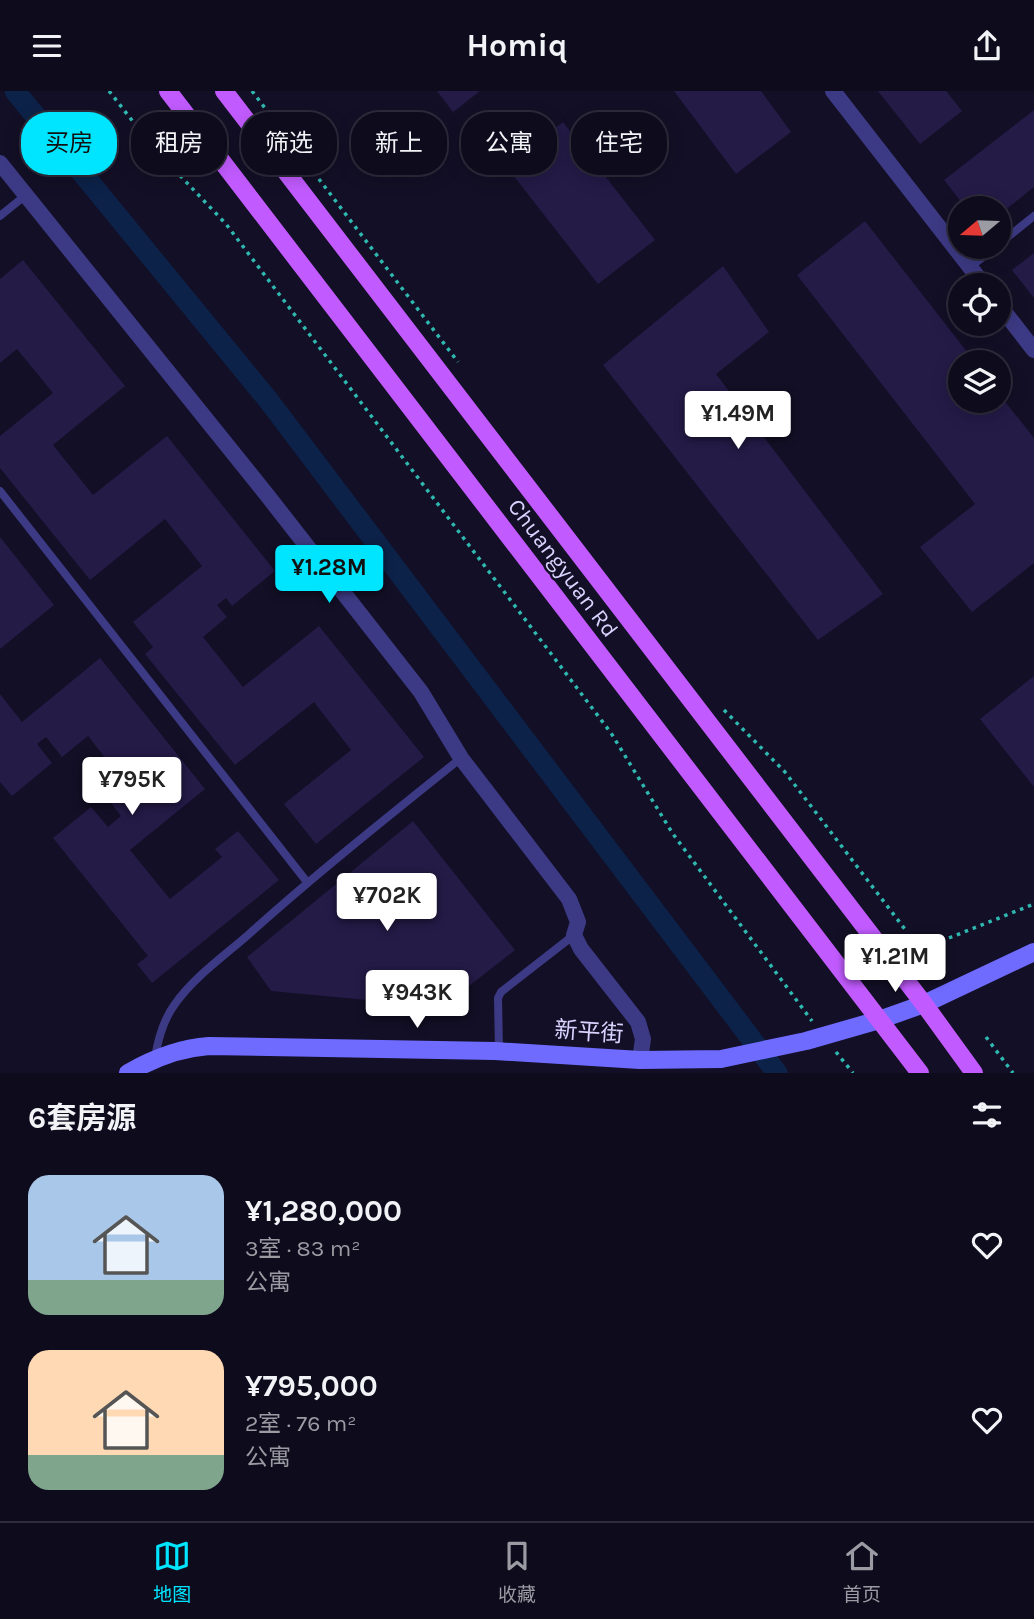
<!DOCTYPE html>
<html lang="zh">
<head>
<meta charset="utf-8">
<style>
  :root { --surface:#0e0b1c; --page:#171425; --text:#f1f3f6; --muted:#9b9ba3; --line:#2e2b3b; --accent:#00e5ff }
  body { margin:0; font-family:Karla,"Noto Sans SC",sans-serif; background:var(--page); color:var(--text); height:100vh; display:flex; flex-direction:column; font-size:26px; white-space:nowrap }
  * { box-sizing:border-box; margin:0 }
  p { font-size:23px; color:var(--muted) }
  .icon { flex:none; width:38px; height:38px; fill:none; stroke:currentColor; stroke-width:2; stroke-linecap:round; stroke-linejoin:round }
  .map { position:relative; height:982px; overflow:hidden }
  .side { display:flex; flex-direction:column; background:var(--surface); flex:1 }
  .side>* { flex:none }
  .top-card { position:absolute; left:21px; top:21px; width:992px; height:63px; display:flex; gap:14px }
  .needle { width:46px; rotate:251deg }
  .fabs { position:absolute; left:948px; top:105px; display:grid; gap:14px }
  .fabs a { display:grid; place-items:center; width:63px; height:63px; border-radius:50%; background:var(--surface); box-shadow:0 4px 18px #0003,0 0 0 2px var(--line); font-size:35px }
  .price { position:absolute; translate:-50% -60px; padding:0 16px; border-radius:7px; background:#fff; color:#222; font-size:23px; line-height:46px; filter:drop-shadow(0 2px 4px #0008) }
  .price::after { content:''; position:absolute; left:50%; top:42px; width:21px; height:16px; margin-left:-10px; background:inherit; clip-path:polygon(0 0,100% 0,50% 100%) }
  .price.on { background:var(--accent); color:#111 }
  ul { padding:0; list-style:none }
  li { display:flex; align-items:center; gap:21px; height:175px; padding:0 28px }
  li span { display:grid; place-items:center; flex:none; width:196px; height:140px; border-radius:21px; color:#555 }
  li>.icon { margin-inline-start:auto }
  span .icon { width:84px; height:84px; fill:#fffc; stroke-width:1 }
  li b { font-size:30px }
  h2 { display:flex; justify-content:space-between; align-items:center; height:84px; padding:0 28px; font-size:30px }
  .chip { padding:0 24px; border-radius:28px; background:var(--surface); box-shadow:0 4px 18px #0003,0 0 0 2px var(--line); font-size:24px; line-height:63px }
  .chip.on { background:var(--accent); color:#111 }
  header { display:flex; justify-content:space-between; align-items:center; height:91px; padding:0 28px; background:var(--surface); font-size:32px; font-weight:700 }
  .tabs { display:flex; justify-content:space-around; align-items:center; height:98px; border-top:2px solid var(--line); background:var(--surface); font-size:19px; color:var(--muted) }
  .tabs a { display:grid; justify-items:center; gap:4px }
  .tabs .on { color:var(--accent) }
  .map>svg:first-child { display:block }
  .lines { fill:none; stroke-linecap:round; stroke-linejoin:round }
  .canal { stroke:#0c2248; stroke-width:21 }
  .building { fill:#241b47 }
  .path { stroke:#2fb8b0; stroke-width:3.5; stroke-dasharray:3.5 5; stroke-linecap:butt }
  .lane { stroke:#3d3a85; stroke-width:8 }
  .street { stroke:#3d3a85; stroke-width:16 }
  .secondary { stroke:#6f6bff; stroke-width:18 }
  .primary { stroke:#c25bff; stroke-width:18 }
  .labels { text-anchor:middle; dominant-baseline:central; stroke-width:5; stroke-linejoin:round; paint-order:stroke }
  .street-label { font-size:23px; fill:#d9d4ff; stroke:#130f26 }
</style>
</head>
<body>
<header><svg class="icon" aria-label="menu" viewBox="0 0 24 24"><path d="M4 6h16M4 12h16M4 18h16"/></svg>Homiq<svg class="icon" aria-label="share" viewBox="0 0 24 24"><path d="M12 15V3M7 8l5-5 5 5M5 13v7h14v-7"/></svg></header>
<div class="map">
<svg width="1034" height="982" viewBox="0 0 1034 982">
  <rect width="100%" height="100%" fill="#130f26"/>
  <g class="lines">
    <path class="canal" d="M15,0L269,310L777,982"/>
  </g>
  <g class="building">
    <path d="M437,0H480L453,21Z"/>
    <path d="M674,0H761L791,41L736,83Z"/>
    <path d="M878,0H946L962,20L920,53Z"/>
    <path d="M1034,19V96L999,124V117H966L944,89Z"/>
    <path d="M563,31L655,149L598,193L506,75Z"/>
    <path d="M865,130L975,271H961V310H999V303L1034,347V472L972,521L920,456L975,413L797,184Z"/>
    <path d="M1034,162V207L1012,179Z"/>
    <path d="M23,169L125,295L53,354L93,404L167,345L275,480L232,515L226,507L217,514L227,526L203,546L243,596L319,535L424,666L316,753L284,713L351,659L314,611L235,674L145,563L153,556L133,531L202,475L165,428L90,489L0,377V345L53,302L17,258L0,272V188Z"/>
    <path d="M723,175L769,241L716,283L883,503L818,549L603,274Z"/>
    <path d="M0,446L54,514L0,558Z"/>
    <path d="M100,567L205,698L130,759L170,808L222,766L215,758L238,740L279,789L152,892L137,873L148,865L53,747L91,716L108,736L121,725L107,707L125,692L88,645L62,666L46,646L37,653L52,672L12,705L0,691V603L22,631Z"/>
    <path d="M1034,585V696L980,628Z"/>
    <path d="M413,730L515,859L442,916L271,900L247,866Z"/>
  </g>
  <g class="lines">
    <g class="path">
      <path d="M109,0L153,56L226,133L611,642L673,743L812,930"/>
      <path d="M252,0L458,271"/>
      <path d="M724,619L785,681L907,841"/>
      <path d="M949,847L1034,813"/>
      <path d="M986,946L1013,982"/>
      <path d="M836,961L853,982"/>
    </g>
    <g class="lane">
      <path d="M0,125L26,104"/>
      <path d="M999,153L1034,125"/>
      <path d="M970,176L996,156"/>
      <path d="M0,400L307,791"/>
      <path d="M499,960L498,907L501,901L574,844"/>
      <path d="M155,967C158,948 163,929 175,913C194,886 224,865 248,844C317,782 389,725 461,667"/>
    </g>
    <g class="street">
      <path d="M833,0L984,194"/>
      <path d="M0,72L267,404L421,601L461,667L569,808L578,831L574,844L581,858L638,931L643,948L640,969"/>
      <path d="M999,214L1034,259"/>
    </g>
    <path class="secondary" d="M128,982C154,967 179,957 209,955L495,960L640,969L721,968L806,950L879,929L924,913L1034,861"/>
    <g class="primary">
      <path d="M168,0L920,982"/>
      <path d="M224,0L924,913L974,982"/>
    </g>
  </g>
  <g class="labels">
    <g class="street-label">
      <text transform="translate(563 477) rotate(53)">Chuangyuan Rd</text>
      <text transform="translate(589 941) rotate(4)">新平街</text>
    </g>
  </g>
</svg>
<div class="fabs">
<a><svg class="needle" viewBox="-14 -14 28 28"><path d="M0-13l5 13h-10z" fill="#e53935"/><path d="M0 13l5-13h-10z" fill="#9b9ba3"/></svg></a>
<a><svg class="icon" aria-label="locate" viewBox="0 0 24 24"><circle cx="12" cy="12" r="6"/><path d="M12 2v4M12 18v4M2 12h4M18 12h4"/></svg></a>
<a><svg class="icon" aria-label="layers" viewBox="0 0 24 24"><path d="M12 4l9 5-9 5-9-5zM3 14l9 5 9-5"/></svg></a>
</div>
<b class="price" style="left:738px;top:360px">¥1.49M</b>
<b class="price on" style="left:329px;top:514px">¥1.28M</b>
<b class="price" style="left:132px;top:726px">¥795K</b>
<b class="price" style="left:387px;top:842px">¥702K</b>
<b class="price" style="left:895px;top:903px">¥1.21M</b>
<b class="price" style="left:417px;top:939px">¥943K</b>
<div class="top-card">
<a class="chip on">买房</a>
<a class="chip">租房</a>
<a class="chip">筛选</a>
<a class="chip">新上</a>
<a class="chip">公寓</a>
<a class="chip">住宅</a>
</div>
</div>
<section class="side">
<h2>6套房源<svg class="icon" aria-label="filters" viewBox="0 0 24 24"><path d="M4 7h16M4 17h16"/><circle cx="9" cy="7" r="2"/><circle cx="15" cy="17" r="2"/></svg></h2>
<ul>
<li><span style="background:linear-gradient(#a9c7e8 75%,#7fa58c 0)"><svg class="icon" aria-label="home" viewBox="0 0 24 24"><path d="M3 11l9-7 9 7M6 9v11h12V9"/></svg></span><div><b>¥1,280,000</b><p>3室 · 83 m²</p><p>公寓</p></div><svg class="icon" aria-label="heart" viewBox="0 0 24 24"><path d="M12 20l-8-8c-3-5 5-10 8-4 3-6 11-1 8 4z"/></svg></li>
<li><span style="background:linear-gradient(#ffd9b3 75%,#7fa58c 0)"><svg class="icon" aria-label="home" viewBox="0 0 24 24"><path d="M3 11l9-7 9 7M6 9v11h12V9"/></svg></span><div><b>¥795,000</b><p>2室 · 76 m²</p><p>公寓</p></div><svg class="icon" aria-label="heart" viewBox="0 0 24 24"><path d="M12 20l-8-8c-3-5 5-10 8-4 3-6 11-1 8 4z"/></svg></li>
</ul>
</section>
<nav class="tabs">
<a class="on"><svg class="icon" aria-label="map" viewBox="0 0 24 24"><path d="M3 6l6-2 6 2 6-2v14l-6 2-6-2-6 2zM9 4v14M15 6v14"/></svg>地图</a>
<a><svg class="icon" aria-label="saved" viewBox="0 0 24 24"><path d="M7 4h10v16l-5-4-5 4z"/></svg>收藏</a>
<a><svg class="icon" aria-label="home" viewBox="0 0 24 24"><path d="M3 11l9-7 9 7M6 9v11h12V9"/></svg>首页</a>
</nav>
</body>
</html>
